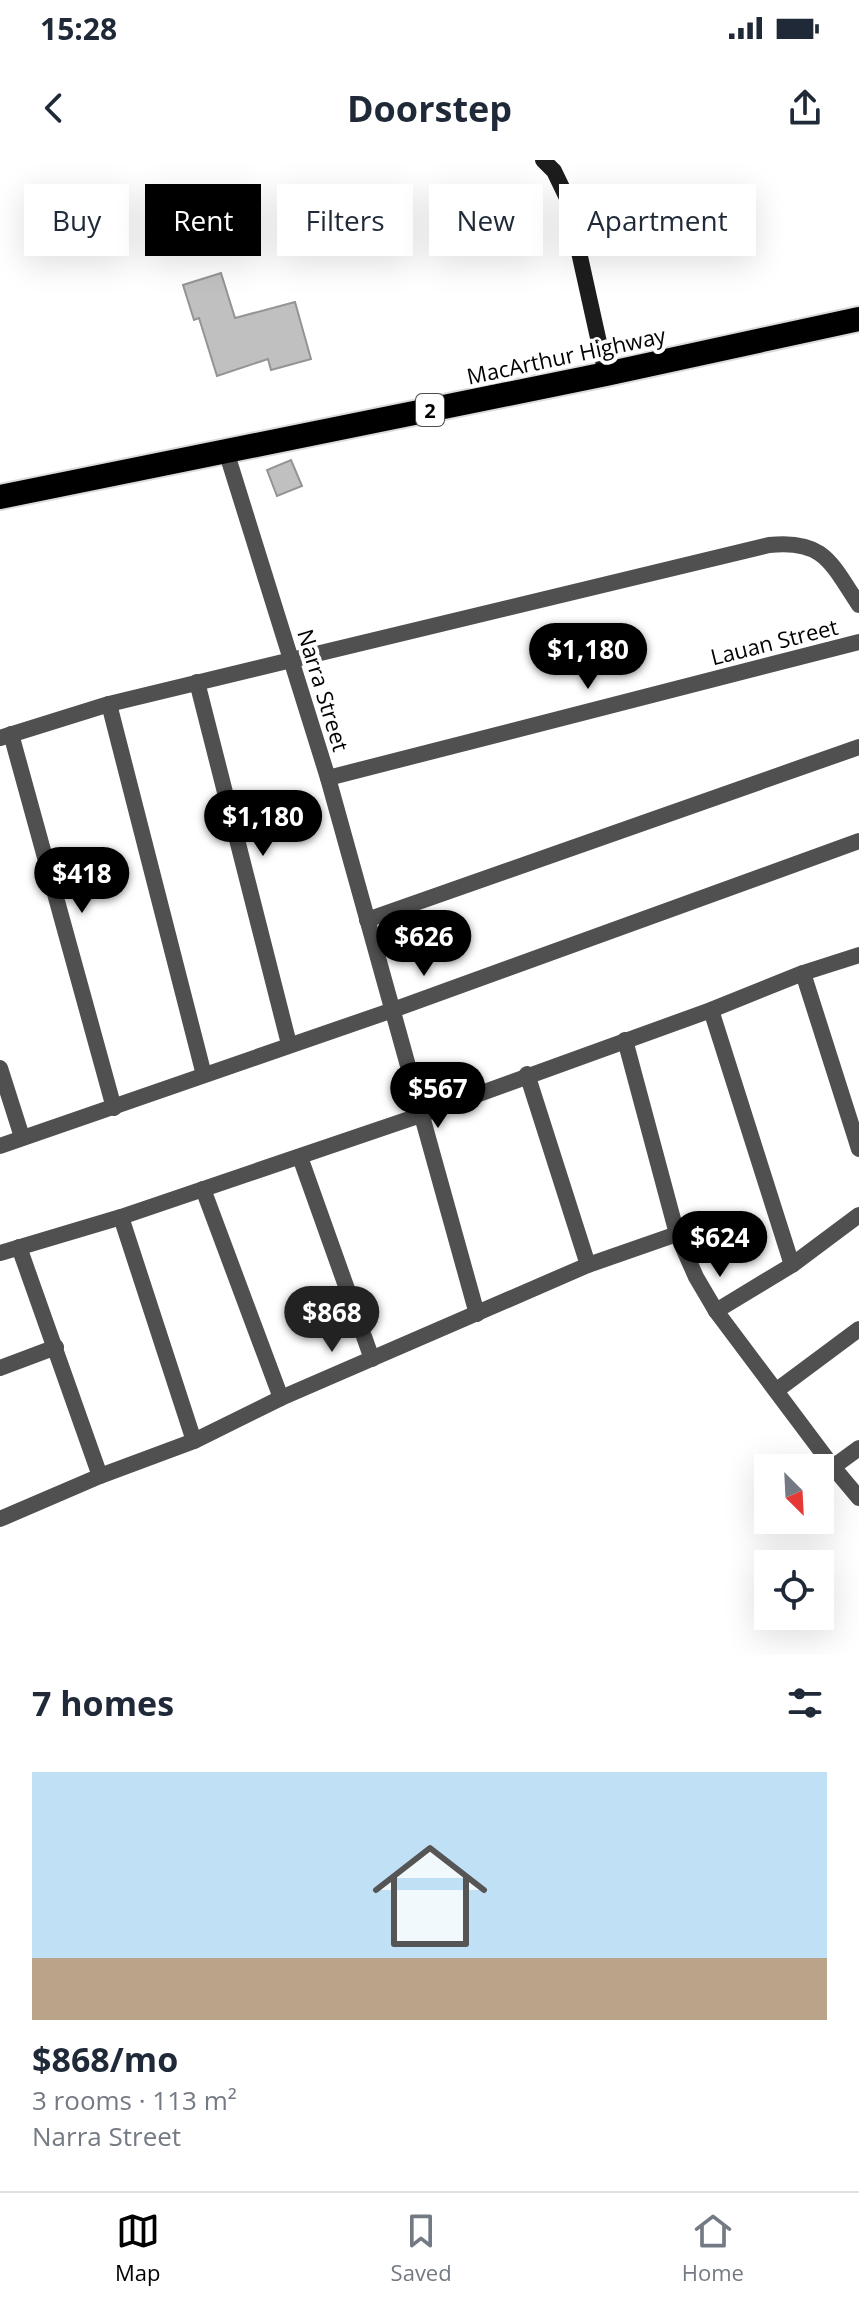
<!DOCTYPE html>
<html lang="en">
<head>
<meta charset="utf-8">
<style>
  :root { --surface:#fff; --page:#f2f2f3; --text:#1f2937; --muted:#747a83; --line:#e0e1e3; --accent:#000 }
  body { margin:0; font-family:"Open Sans",sans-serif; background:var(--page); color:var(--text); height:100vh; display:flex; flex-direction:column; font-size:30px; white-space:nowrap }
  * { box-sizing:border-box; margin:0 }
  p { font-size:26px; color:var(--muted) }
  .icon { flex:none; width:44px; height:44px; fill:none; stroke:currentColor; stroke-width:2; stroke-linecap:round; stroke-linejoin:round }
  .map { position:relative; height:1495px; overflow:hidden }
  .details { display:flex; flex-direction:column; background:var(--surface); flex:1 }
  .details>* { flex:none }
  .top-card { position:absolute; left:24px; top:24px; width:812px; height:72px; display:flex; gap:16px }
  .needle { width:52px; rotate:156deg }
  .buttons { position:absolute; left:754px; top:1294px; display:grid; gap:16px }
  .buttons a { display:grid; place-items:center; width:80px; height:80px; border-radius:0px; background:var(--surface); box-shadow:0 8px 32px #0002; font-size:40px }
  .price { position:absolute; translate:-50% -68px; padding:0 18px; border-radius:28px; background:var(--accent); color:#fff; font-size:26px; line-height:52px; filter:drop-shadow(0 2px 4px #0008) }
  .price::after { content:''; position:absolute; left:50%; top:48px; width:24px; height:18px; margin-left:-12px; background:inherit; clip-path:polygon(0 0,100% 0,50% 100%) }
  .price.current { background:#222; color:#fff }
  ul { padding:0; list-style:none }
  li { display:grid; align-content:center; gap:16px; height:424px; padding:0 32px }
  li+li { border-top:2px solid var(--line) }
  li span { display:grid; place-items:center; height:248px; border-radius:0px; color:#555 }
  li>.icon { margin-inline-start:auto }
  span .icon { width:144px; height:144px; fill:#fffc; stroke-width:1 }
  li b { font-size:34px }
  h2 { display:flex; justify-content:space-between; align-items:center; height:96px; padding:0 32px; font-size:34px }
  .pill { padding:0 28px; border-radius:0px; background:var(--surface); box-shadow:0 8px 32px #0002; font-size:28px; line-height:72px }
  .pill.current { background:var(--accent); color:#fff }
  .status { display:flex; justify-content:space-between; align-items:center; height:56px; padding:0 40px; background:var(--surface); direction:ltr }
  .status svg { height:22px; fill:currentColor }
  header { display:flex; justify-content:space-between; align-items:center; height:104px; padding:0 32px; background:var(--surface); font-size:36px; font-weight:700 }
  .menu { display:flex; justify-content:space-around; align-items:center; height:112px; border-top:2px solid var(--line); background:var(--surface); font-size:22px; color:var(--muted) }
  .menu a { display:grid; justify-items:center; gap:4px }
  .menu .current { color:var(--accent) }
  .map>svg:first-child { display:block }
  .building { fill:#c0c0c0; stroke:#949494; stroke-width:2 }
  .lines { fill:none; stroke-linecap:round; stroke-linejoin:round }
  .highway-casing { stroke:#dbdbdb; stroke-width:28 }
  .street { stroke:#505050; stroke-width:16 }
  .secondary { stroke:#1d1d1d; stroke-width:16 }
  .highway { stroke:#000; stroke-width:24 }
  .labels { text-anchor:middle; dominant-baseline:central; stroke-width:8; stroke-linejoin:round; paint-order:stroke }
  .shield { fill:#fff; stroke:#4c4c4c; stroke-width:2 }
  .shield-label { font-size:20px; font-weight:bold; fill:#000 }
  .street-label { font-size:22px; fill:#000; stroke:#fff }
</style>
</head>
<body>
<div class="status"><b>15:28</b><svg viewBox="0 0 49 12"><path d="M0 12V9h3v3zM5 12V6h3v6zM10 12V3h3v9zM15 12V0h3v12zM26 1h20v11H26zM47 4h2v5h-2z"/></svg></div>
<header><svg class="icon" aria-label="back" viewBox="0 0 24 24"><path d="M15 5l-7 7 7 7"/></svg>Doorstep<svg class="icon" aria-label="share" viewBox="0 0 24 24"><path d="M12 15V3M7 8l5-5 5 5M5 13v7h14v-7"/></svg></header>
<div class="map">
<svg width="859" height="1495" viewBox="0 0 859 1495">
  <rect width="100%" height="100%" fill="#fff"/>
  <g class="building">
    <path d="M221,113L235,158L295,142L311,199L271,210L268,199L217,216L199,158L194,160L183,125Z"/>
    <path d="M291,300L302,326L277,336L267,310Z"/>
  </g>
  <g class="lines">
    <defs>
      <path id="highway" d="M0,337L606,214L859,159"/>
    </defs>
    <use href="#highway" class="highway-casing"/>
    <g class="street">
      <path d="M226,291L328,618L477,1154"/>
      <path d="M197,522L289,884"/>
      <path d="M109,544L204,915"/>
      <path d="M11,574L114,948"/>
      <path d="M0,578L109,544L769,385C824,379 831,403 859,445"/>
      <path d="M328,618L859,482"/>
      <path d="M367,760L859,587"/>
      <path d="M803,813L859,989"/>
      <path d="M711,850L792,1105"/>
      <path d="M625,880L677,1074L696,1117L716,1151L833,1307L859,1338"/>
      <path d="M0,908L22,977"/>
      <path d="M527,914L588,1105"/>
      <path d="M0,986L390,851L859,681"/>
      <path d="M300,997L372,1199"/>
      <path d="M203,1029L281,1238"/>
      <path d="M121,1057L194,1281"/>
      <path d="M19,1087L100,1316"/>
      <path d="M0,1093L121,1057L421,955L711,850L803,813L859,795"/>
      <path d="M716,1151L792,1105L859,1055"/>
      <path d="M0,1208L56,1187"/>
      <path d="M777,1230L859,1169"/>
      <path d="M833,1307L859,1288"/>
      <path d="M0,1359L100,1316L194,1281L281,1238L588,1105L677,1074"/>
    </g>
    <path class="secondary" d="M543,0L554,11L567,38L606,214"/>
    <use href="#highway" class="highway"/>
  </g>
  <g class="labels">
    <rect class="shield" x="416" y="234" width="28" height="32" rx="6"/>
    <g class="shield-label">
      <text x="430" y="250">2</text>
    </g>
    <g class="street-label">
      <text transform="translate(566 195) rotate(-12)">MacArthur Highway</text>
      <text transform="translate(774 481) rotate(-14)">Lauan Street</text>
      <text transform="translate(324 530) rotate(73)">Narra Street</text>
    </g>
  </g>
</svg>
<div class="buttons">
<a><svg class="needle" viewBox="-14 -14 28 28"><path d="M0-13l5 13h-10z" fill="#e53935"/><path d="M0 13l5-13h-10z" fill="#747a83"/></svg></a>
<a><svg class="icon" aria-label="locate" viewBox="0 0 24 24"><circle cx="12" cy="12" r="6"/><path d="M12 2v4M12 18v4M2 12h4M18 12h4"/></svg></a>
</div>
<b class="price" style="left:588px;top:531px">$1,180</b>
<b class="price" style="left:263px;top:698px">$1,180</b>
<b class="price" style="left:82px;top:755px">$418</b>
<b class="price" style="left:424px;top:818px">$626</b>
<b class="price" style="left:438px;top:970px">$567</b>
<b class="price" style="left:720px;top:1119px">$624</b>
<b class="price current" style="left:332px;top:1194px">$868</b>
<div class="top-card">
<a class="pill">Buy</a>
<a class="pill current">Rent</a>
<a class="pill">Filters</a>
<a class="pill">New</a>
<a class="pill">Apartment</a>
</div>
</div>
<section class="details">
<h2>7 homes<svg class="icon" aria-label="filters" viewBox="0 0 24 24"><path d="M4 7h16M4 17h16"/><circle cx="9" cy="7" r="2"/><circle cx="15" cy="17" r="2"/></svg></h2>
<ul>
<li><span style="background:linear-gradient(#bfe0f5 75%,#b9a48a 0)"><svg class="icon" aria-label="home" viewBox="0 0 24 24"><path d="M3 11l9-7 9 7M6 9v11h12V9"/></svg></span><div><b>$868/mo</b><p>3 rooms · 113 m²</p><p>Narra Street</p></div></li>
</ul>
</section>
<nav class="menu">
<a class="current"><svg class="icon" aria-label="map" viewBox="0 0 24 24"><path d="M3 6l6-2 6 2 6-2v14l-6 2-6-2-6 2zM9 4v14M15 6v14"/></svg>Map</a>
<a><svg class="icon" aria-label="saved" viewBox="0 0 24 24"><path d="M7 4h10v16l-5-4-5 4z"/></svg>Saved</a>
<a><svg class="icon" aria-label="home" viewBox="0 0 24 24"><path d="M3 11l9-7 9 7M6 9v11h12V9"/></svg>Home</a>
</nav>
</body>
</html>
